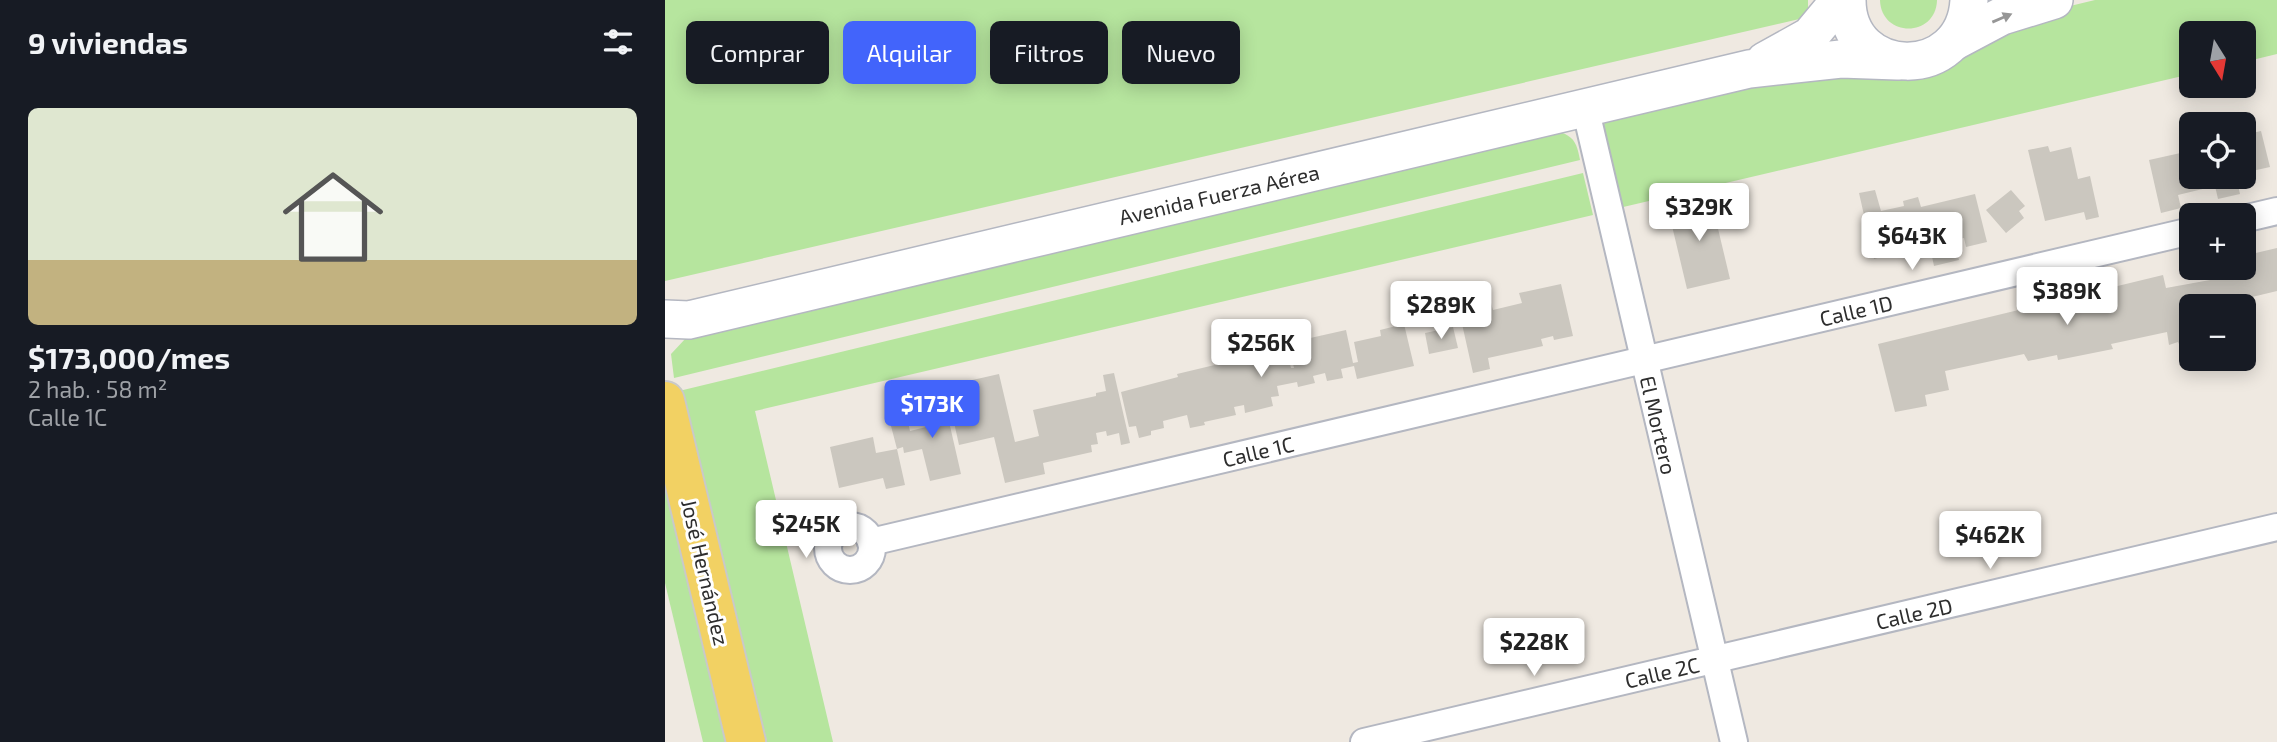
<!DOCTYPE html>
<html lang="es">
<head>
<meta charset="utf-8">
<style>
  :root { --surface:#171b24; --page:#20242c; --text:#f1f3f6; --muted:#9ea1a6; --line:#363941; --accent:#4264fb }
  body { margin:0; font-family:"Exo 2",sans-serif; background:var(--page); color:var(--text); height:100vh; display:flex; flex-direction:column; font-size:26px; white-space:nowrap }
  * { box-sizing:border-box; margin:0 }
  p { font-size:23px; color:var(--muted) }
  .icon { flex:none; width:38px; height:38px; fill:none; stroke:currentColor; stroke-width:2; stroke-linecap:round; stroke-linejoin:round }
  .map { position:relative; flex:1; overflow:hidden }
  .details { display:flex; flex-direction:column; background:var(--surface); width:665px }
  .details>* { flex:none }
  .top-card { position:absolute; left:21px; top:21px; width:665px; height:63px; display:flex; gap:14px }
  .needle { width:46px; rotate:169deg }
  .controls { position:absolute; left:1514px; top:21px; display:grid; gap:14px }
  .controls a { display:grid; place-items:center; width:77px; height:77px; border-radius:10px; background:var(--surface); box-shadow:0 4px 18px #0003; font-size:35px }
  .price { position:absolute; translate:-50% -60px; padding:0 16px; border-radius:7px; background:#fff; color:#222; font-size:23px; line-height:46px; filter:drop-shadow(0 2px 4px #0008) }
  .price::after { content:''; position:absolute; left:50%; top:42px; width:21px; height:16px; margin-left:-10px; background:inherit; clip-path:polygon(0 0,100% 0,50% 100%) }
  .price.active { background:var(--accent); color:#fff }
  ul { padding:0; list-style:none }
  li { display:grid; align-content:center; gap:14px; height:371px; padding:0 28px }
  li+li { border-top:2px solid var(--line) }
  li span { display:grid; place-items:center; height:217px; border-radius:10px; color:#555 }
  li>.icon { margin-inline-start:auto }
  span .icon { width:126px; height:126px; fill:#fffc; stroke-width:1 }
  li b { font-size:30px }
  h2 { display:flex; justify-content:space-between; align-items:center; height:84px; padding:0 28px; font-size:30px }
  .chip { padding:0 24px; border-radius:10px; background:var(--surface); box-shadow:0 4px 18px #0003; font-size:24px; line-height:63px }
  .chip.active { background:var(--accent); color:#fff }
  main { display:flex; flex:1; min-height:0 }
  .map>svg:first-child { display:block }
  .green { fill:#b6e59e }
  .building { fill:#cbc7bf }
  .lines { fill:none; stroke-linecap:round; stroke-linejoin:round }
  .minor-casing { stroke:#b4b7c1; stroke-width:30 }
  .secondary-casing { stroke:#b4b7c1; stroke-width:40 }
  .primary-casing { stroke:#c9c9c9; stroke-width:42 }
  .minor { stroke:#fff; stroke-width:26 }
  .secondary { stroke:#fff; stroke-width:37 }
  .primary { stroke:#f2d163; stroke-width:38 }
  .oneway { fill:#969696 }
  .labels { text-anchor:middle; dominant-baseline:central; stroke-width:6; stroke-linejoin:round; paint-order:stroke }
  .street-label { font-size:21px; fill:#2e2e2e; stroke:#fff }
</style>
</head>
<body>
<main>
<section class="details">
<h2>9 viviendas<svg class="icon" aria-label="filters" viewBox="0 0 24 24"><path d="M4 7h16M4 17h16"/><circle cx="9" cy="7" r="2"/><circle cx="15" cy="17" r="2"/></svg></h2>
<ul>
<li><span style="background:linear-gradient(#dfe7d0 70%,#c2b280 0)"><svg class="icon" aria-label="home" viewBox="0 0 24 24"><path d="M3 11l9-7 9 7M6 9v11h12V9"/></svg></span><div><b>$173,000/mes</b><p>2 hab. · 58 m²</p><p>Calle 1C</p></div></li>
</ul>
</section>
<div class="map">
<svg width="1612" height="742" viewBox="0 0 1612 742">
  <rect width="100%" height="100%" fill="#efe9e1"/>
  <g class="green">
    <path d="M0,0H1143V17L0,281Z"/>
    <path d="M1215,0H1272C1271,38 1216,38 1215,0Z"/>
    <path d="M1430,0H1612V54L1579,62L1578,33H1526V74L954,208L935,138L941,118L1102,80L1164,71L1249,79L1272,74L1290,64L1330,31L1401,7Z"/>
    <path d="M895,132C910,137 912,145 915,160L9,378L6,354L21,338Z"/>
    <path d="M918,173L928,215L90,411L168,742H102L25,424L14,391Z"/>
    <path d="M0,401L81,742H38L0,583Z"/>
  </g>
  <g class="building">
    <path d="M1596,131L1605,167L1578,173V135Z"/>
    <path d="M1526,133V177H1571L1575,194L1553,199L1550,186L1513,195L1516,208L1496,213L1484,160L1520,152L1516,135Z"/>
    <path d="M1383,146L1385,152L1406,147L1413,179L1425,176L1434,217L1421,220L1419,212L1380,221L1363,150Z"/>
    <path d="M1210,190L1216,211L1239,206L1238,201L1253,197L1256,207L1310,194L1322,242L1301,247L1299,238L1289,240L1294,260L1269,266L1262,233L1221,242L1224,255L1209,259L1194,193Z"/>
    <path d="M1346,190L1360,206L1354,211L1359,218L1341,233L1321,210Z"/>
    <path d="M1052,197L1056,214L1050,216L1065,279L1022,289L1003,209Z"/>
    <path d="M1612,248V291L1562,303V306H1526V344L1515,346L1513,342L1504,345L1502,332L1446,344L1448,349L1393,360L1392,355L1363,361L1359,354L1280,371L1284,390L1260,395L1262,406L1230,412L1213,344L1498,275L1501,288L1556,278L1555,268H1578V256Z"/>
    <path d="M896,284L908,336L889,340L888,336L876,339L878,346L823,358L825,369L808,373L793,306L825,299L828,310L857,303L854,293Z"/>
    <path d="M739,324L749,366L692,379L689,366L676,369L678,378L662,381L660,373L648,376L650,383L633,387L632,382L612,386L614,396L606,397L608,406L580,413L579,405L569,407L571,415L539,422L540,425L525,428L522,415L498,421L499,428L486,431V435L474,438L471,426L464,427L456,392L513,377L512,374L558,363L555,350L566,348L570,365L592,360L591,357L611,353L610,351L621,348L626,368H629L623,343L681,330L688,363L693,362L689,342L716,336L715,330Z"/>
    <path d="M788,327L793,348L764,354L760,333Z"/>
    <path d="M449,373L465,443L456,445L454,433L442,436L441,431L431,433L433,444L426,445L427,452L378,463L380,474L340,483L329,437L294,445L281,386L334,374L350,442L374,436L368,410L431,396V393L441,391L438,375Z"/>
    <path d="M277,391L296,474L265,481L257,449L239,453L238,447L232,449L226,426L243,422L245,431L265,426L258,396Z"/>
    <path d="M208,437L211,453L232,449L240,485L221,489L218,478L174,488L165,447Z"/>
  </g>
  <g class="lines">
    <defs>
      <g id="minor">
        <path d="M920,107L1069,742"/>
        <path d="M1578,219L1612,211"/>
        <circle cx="185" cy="548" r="22"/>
        <path d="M206,542L1526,231"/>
        <path d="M699,742L1612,527"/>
      </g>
      <g id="secondary">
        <path d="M1182,0C1182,80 1300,83 1304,0"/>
        <path d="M1288,42L1337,16L1389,0"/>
        <path d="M1100,61L1145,36L1175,0"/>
        <path d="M0,319L24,320L1084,69L1176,59L1232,61"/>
      </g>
      <path id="primary" d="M0,401L81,742"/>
    </defs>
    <use href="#minor" class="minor-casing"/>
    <use href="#secondary" class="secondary-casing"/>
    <use href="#primary" class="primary-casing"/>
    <use href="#minor" class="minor"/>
    <use href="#secondary" class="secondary"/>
    <use href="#primary" class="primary"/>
  </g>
  <defs><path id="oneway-solid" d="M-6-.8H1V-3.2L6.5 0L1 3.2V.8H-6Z" transform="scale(1.75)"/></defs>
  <use class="oneway" href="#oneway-solid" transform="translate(1337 18) rotate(-23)"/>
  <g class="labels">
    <g class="street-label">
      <text transform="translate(554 194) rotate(-13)">Avenida Fuerza Aérea</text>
      <text transform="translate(1191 310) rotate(-13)">Calle 1D</text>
      <text transform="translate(994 425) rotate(77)">El Mortero</text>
      <text transform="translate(593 451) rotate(-13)">Calle 1C</text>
      <text transform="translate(41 572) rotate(77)">José Hernández</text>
      <text transform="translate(1249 613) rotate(-13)">Calle 2D</text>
      <text transform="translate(997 672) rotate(-13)">Calle 2C</text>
    </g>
  </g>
</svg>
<div class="controls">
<a><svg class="needle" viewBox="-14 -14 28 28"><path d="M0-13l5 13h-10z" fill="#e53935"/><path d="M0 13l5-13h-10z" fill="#9ea1a6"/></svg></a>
<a><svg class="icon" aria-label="locate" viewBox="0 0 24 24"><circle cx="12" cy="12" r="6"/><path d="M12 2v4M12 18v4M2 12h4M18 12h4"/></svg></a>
<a>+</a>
<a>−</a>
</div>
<b class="price" style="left:1034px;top:243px">$329K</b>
<b class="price" style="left:1247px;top:272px">$643K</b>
<b class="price" style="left:1402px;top:327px">$389K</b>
<b class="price" style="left:776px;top:341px">$289K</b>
<b class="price" style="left:596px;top:379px">$256K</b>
<b class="price active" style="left:267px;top:440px">$173K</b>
<b class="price" style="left:141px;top:560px">$245K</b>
<b class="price" style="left:1325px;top:571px">$462K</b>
<b class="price" style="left:869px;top:678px">$228K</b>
<div class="top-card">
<a class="chip">Comprar</a>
<a class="chip active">Alquilar</a>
<a class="chip">Filtros</a>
<a class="chip">Nuevo</a>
</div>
</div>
</main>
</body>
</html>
